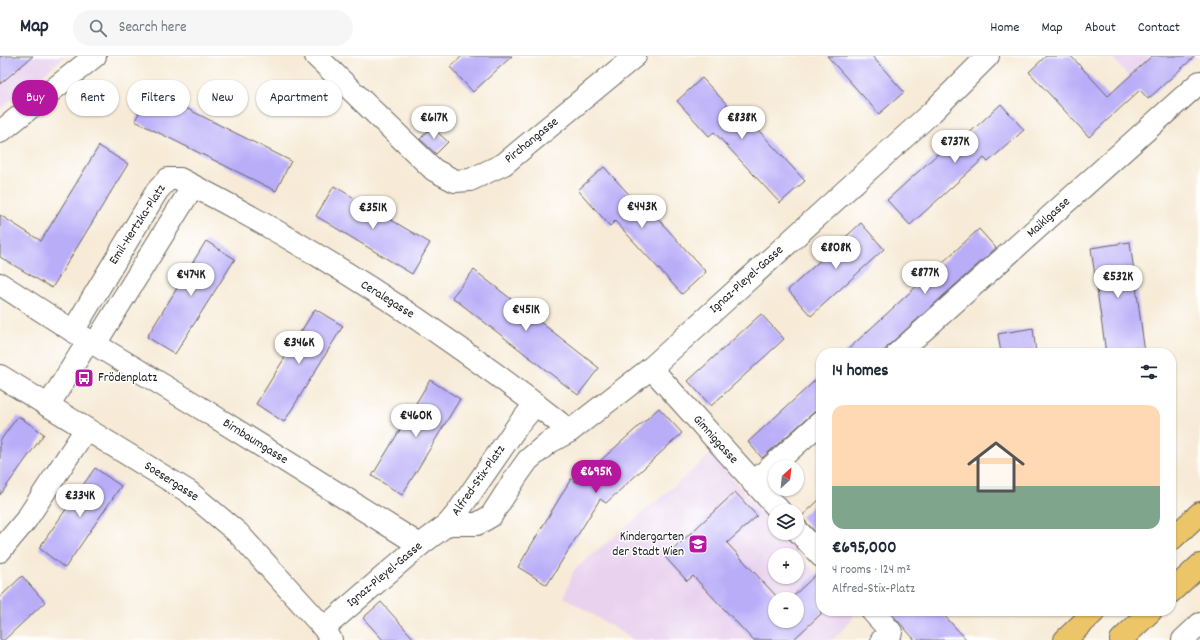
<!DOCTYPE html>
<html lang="en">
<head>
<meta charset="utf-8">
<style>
  :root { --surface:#fff; --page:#f6f6f7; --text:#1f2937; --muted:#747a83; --line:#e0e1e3; --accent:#b5179e }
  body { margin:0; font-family:Dekko,sans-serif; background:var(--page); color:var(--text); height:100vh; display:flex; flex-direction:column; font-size:15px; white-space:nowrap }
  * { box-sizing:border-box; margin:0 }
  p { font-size:13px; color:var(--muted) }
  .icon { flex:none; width:22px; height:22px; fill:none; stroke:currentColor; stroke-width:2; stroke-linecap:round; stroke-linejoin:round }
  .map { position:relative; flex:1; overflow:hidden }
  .drawer { position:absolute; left:816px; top:292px; width:360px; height:268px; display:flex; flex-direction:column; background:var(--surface); border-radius:16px; box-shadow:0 1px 3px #0004 }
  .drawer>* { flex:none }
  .banner { position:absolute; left:12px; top:24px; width:380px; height:36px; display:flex; gap:8px }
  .needle { width:26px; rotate:27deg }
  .buttons { position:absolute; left:768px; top:404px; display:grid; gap:8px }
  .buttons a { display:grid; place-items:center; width:36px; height:36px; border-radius:50%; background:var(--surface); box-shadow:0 1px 3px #0004; font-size:20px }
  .price { position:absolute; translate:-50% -34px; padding:0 9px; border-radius:14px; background:#fff; color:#222; font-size:13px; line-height:26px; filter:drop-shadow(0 1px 2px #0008) }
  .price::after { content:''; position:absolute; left:50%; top:24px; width:12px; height:9px; margin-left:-6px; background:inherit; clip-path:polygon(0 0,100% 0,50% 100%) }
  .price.active { background:var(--accent); color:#fff }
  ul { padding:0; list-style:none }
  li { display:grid; align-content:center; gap:8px; height:212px; padding:0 16px }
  li span { display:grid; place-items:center; height:124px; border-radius:12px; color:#555 }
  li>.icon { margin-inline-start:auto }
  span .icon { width:72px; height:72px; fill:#fffc; stroke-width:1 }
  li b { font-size:17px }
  h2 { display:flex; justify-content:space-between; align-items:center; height:48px; padding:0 16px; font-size:17px }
  .tag { padding:0 14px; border-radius:18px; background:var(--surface); box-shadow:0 1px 3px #0004; font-size:14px; line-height:36px }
  .tag.active { background:var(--accent); color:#fff }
  header { display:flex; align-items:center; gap:24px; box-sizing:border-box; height:56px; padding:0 20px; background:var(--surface); border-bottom:1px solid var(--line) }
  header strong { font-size:19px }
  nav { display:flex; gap:22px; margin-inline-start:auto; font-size:14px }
  .search { width:280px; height:36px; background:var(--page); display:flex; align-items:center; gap:10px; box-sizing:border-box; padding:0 14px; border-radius:22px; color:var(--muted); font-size:15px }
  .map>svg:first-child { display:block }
  .built { fill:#e9d2ee; fill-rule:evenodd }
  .building { fill:#b9adf8 }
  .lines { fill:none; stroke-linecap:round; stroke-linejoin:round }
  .minor-casing { stroke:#69645d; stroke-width:24 }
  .primary-casing { stroke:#69645d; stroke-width:24 }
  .minor { stroke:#fff; stroke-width:22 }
  .primary { stroke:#edc569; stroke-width:22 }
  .labels { text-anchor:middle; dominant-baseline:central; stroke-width:3; stroke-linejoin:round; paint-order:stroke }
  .street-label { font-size:13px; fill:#1c1c1c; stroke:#fff }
  .poi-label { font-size:13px; fill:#1c1c1c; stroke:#fff; text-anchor:start }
</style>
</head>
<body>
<header>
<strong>Map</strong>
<div class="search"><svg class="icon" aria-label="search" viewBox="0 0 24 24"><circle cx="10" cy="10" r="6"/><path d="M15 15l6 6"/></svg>Search here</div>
<nav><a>Home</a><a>Map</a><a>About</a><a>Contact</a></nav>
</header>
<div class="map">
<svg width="1200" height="584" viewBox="0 0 1200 584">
  <rect width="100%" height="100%" fill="#fff"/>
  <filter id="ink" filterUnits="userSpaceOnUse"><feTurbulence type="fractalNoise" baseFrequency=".025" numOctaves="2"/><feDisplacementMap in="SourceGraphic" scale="8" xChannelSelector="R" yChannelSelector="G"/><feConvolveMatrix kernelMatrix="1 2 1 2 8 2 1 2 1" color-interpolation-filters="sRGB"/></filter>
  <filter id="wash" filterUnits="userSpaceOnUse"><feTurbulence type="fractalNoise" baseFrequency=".012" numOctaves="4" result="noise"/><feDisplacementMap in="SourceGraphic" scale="16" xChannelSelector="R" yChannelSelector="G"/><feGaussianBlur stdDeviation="0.9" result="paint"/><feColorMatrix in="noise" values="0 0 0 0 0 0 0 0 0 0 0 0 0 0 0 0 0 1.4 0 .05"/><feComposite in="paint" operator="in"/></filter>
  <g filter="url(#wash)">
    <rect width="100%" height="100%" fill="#f7ebd7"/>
    <g class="built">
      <path d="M0,0H66L0,53Z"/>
      <path d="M1111,0H1195L1148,43Z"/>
      <path d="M711,399L775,471V477H780L821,523V555H850L852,557L853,560L852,564L832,584H632L627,580L564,541L574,514ZM775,499H797V521H775ZM775,543H797V565H775Z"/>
    </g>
    <g id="blocks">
      <g class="building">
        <path d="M0,0H33L0,28Z"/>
        <path d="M462,0H512L473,36L450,11Z"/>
        <path d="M827,0H872L904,36L879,58Z"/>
        <path d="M1046,0H1071L1108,40L1152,0H1195L1148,43L1140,34L1089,81L1029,16Z"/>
        <path d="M702,22L735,57L739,53L805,125L780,147L714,76L709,80L677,45Z"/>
        <path d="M150,34L291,105L276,135L135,65Z"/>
        <path d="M1001,48L1024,74L988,106L984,102L910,169L887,144L961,77L965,81Z"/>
        <path d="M432,71L448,86L436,98L420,83Z"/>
        <path d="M99,90L128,108L52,232L0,201V159L41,185Z"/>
        <path d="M604,111L636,146L640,143L706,216L682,238L615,165L610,170L578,134Z"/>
        <path d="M334,130L430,187L412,218L316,160Z"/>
        <path d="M861,167L884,193L811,260L788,234Z"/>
        <path d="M979,173L996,192L890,288L882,297H844Z"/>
        <path d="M206,185L235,203L175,298L147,281Z"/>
        <path d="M1130,186L1145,297H1106L1091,192Z"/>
        <path d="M474,214L599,312L578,339L452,241Z"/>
        <path d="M315,253L343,270L284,366L256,348Z"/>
        <path d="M761,258L784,283L711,350L688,325Z"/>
        <path d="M1033,272L1036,297H1001L998,278Z"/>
        <path d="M821,319V351L813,357L762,402L748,386Z"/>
        <path d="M430,324L460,343L402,439L372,420Z"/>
        <path d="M659,352L682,377L606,447L600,443L547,529L518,511L571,423L578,427L589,415Z"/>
        <path d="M18,360L44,378L0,439V385Z"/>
        <path d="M95,412L121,430L65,512L39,492Z"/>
        <path d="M735,436L757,460L727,487L779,543H775V565H797V543H790L821,514V558L793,584H753L693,520L687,525L665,501Z"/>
        <path d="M821,442V482L801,461Z"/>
        <path d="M22,520L45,546L4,584H0V541Z"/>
        <path d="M381,546L415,584H383L363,562Z"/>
        <path d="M889,555H940L967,584H915Z"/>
      </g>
    </g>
  </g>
  <g filter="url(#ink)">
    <use href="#blocks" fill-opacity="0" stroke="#69645d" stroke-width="1"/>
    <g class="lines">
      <defs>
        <g id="minor">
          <path d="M316,0L434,114L455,125L470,124L504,108L635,0"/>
          <path d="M0,76L95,0"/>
          <path d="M0,228L73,275L204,354L420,489"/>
          <path d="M73,275L157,135L168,123H180C318,193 449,279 570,375"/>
          <path d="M95,288L193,130"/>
          <path d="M898,297L1200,26"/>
          <path d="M651,312L780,455"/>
          <path d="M0,320L189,436L238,477L324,572L331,584"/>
          <path d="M536,348L518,369L457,457L448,468H477L491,460L518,418L528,404L548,387L570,375L651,312L932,56L988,0"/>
          <path d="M48,350L89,284"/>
          <path d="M753,427L821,366"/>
          <path d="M797,474L821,500"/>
          <path d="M0,495L26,464L86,373"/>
          <path d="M872,555L891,576L882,584"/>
          <path d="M324,572L420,489L448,468"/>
          <path d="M1183,584L1200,568"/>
        </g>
        <g id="primary">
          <path d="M1171,484L1200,457"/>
          <path d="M1171,536L1200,509"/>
          <path d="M1065,584L1095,555"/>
          <path d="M1121,584L1151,555"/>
        </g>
      </defs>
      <use href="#minor" class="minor-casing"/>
      <use href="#primary" class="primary-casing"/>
      <use href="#minor" class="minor"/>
      <use href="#primary" class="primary"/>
    </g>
  </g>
  <defs>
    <symbol id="bus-square" viewBox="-11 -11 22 22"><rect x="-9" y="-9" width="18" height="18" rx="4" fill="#b5179e" stroke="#fff"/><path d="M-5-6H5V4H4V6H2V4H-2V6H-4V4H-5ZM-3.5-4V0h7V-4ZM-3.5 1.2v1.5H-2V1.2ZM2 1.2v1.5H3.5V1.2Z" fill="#fff"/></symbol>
    <symbol id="school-square" viewBox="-11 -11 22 22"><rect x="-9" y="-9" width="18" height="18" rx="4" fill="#b5179e" stroke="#fff"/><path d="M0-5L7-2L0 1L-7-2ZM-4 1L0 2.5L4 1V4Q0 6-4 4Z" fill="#fff"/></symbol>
  </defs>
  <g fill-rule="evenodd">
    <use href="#bus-square" x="73" y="311" width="22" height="22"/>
    <use href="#school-square" x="687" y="477" width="22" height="22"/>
  </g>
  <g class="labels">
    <g class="street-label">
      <text transform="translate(532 85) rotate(-39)">Pirchangasse</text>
      <text transform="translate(1049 162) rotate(-42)">Maiklgasse</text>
      <text transform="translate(138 169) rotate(-57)">Emil-Hertzka-Platz</text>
      <text transform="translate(747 224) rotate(-42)">Ignaz-Pleyel-Gasse</text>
      <text transform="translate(387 244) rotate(32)">Ceralegasse</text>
      <text transform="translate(715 384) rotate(48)">Gimniggasse</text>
      <text transform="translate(255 386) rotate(32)">Birnbaumgasse</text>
      <text transform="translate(479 425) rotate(-55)">Alfred-Stix-Platz</text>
      <text transform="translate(171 426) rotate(33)">Soesergasse</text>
      <text transform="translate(385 519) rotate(-40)">Ignaz-Pleyel-Gasse</text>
    </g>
    <g class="poi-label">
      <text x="98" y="322">Frödenplatz</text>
      <text x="684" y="481" text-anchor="end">Kindergarten<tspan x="684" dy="15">der Stadt Wien</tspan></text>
    </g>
  </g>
</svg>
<div class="buttons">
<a><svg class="needle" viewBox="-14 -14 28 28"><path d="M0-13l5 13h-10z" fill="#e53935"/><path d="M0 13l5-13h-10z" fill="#747a83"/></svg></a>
<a><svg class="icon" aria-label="layers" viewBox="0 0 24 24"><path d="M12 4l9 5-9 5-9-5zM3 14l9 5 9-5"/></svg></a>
<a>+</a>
<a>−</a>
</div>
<b class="price" style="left:434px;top:84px">€617K</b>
<b class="price" style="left:742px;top:84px">€838K</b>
<b class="price" style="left:955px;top:108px">€737K</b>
<b class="price" style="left:642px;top:173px">€443K</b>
<b class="price" style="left:373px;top:174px">€351K</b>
<b class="price" style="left:836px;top:214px">€808K</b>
<b class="price" style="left:925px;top:239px">€877K</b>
<b class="price" style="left:191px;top:241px">€474K</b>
<b class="price" style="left:1118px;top:243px">€532K</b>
<b class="price" style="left:526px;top:276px">€451K</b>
<b class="price" style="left:299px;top:309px">€346K</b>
<b class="price" style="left:416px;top:382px">€460K</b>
<b class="price active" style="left:596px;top:438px">€695K</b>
<b class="price" style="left:80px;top:462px">€334K</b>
<div class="banner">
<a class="tag active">Buy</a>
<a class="tag">Rent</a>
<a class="tag">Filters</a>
<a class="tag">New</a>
<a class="tag">Apartment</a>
</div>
<section class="drawer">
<h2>14 homes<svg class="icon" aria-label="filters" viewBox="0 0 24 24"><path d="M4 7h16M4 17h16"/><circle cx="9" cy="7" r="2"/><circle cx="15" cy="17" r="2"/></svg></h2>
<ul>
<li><span style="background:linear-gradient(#ffd9b3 65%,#7fa58c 0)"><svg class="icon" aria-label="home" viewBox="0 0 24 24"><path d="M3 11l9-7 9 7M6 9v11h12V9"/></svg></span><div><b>€695,000</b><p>4 rooms · 124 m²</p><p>Alfred-Stix-Platz</p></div></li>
</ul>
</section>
</div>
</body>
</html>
